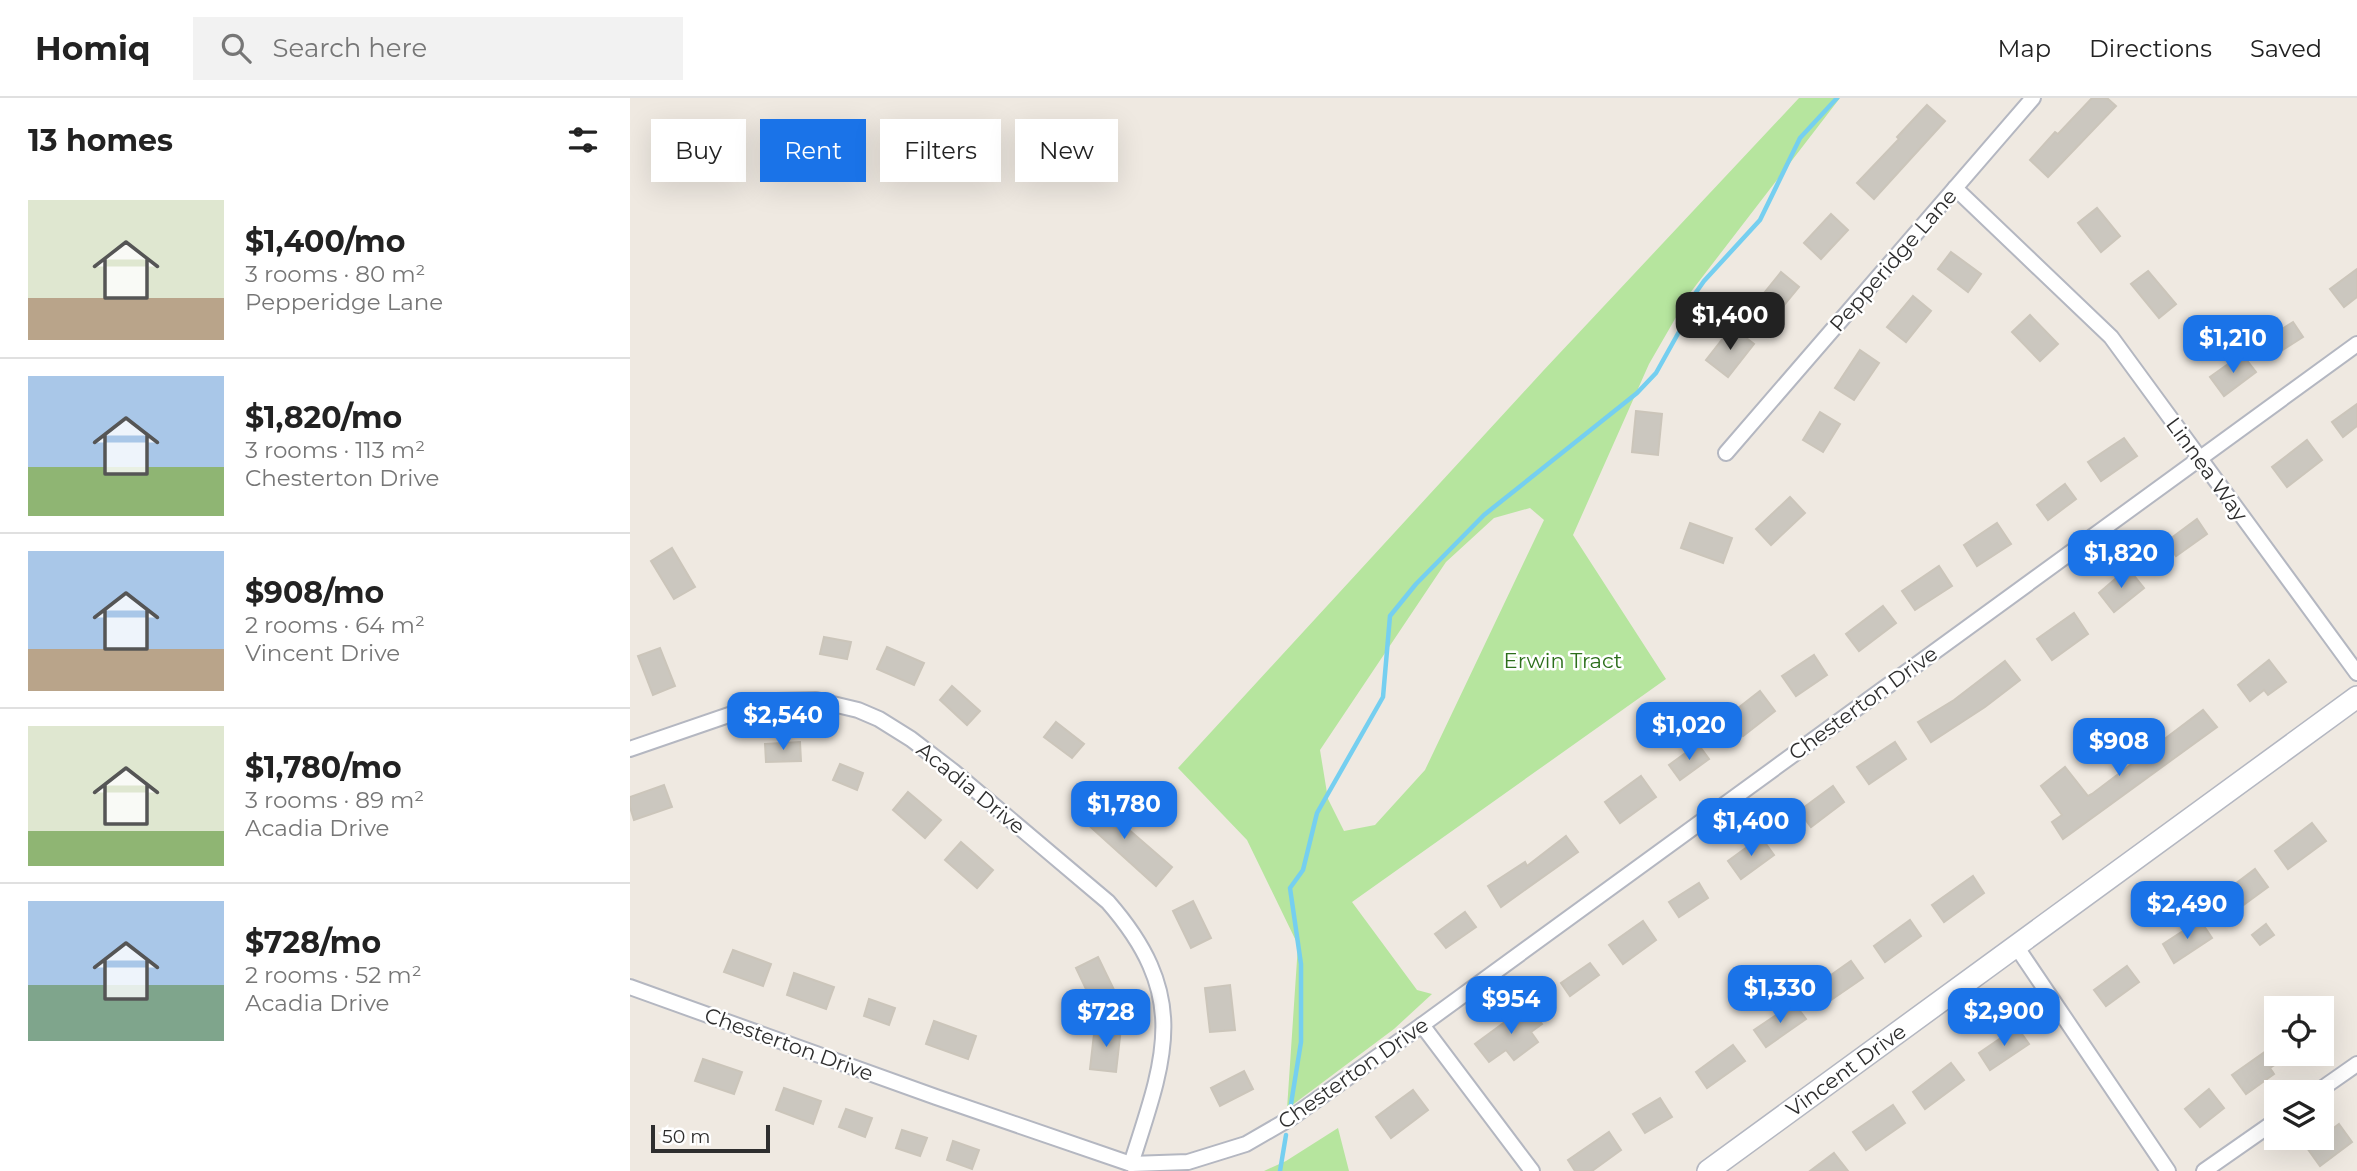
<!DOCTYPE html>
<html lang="en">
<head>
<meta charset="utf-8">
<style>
  :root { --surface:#fff; --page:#f2f2f2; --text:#222; --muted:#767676; --line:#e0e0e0; --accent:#1a73e8 }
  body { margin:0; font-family:Montserrat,sans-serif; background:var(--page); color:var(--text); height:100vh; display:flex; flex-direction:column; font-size:26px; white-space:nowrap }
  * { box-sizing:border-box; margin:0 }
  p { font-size:23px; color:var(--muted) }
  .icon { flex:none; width:38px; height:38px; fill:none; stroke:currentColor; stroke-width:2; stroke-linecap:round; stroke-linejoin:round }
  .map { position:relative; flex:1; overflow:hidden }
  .drawer { display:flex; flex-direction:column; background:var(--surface); width:630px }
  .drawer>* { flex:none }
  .banner { position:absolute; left:21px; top:21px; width:665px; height:63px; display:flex; gap:14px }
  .fabs { position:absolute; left:1634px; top:898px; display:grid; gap:14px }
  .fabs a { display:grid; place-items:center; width:70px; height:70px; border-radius:0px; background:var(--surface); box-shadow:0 7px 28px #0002; font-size:35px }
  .scale { position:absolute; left:21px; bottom:18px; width:119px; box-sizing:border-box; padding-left:7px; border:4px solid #2e2e2e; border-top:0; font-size:19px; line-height:24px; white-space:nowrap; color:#2e2e2e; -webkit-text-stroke:5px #fff; paint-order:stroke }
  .price { position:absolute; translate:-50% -60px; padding:0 16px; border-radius:14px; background:var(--accent); color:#fff; font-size:23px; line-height:46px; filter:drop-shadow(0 2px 4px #0008) }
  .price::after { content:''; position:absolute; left:50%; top:42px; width:21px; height:16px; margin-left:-10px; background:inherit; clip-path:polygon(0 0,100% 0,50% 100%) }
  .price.on { background:#222; color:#fff }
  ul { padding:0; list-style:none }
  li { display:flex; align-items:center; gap:21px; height:175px; padding:0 28px }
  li+li { border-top:2px solid var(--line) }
  li span { display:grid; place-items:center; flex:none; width:196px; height:140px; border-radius:0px; color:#555 }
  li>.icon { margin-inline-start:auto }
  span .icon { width:84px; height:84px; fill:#fffc; stroke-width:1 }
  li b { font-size:30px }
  h2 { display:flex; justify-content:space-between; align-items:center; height:84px; padding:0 28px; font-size:30px }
  .tag { padding:0 24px; border-radius:0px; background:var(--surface); box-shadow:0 7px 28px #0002; font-size:24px; line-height:63px }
  .tag.on { background:var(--accent); color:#fff }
  header { display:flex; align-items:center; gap:42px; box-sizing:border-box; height:98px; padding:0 35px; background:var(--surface); border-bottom:2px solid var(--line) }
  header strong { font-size:33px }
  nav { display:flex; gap:38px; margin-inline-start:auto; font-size:24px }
  .search { width:490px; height:63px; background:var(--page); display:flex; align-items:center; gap:18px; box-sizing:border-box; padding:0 24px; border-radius:0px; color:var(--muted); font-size:26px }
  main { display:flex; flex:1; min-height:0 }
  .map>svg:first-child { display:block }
  .green { fill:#b6e59e; fill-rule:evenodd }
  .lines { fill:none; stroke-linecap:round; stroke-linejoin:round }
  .stream { stroke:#75cff0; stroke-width:4.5 }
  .building { fill:#cbc7bf; stroke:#cbc5ba; stroke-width:2 }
  .street-casing { stroke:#b4b7c1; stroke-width:18 }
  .secondary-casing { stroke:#b4b7c1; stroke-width:24 }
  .street { stroke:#fff; stroke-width:14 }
  .secondary { stroke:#fff; stroke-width:21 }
  .labels { text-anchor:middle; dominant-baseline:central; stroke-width:5; stroke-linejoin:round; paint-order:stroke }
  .street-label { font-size:21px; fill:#2e2e2e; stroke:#fff }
  .park-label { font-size:21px; fill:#2c6e1b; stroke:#fff }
</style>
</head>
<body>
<header>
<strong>Homiq</strong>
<div class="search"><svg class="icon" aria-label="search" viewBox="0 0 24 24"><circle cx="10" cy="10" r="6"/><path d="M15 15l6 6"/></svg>Search here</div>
<nav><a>Map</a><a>Directions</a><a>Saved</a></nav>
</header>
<main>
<section class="drawer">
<h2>13 homes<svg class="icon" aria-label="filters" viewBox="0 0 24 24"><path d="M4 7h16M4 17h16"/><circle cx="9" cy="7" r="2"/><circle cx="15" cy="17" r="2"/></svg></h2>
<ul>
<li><span style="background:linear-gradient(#dfe7d0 70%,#b9a48a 0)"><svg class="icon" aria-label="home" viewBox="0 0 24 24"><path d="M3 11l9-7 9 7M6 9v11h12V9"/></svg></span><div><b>$1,400/mo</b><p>3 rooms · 80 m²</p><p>Pepperidge Lane</p></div></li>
<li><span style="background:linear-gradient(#a9c7e8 65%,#8fb573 0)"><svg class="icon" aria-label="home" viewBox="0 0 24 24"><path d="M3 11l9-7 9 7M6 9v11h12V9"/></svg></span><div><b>$1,820/mo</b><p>3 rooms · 113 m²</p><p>Chesterton Drive</p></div></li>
<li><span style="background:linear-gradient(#a9c7e8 70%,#b9a48a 0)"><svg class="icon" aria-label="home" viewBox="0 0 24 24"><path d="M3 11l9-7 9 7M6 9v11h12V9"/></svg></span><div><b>$908/mo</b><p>2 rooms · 64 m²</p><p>Vincent Drive</p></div></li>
<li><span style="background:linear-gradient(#dfe7d0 75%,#8fb573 0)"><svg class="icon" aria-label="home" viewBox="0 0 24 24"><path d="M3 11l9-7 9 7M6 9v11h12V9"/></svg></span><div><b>$1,780/mo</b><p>3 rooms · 89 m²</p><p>Acadia Drive</p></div></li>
<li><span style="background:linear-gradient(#a9c7e8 60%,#7fa58c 0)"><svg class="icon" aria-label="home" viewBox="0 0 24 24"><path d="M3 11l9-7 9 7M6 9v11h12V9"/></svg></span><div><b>$728/mo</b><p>2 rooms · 52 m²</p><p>Acadia Drive</p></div></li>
</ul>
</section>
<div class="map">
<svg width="1727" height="1073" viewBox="0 0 1727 1073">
  <rect width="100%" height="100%" fill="#efe9e1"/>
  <g class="green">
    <path d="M1169,0H1210L1060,195L1019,266L943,437L1036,581L722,804L787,892L802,896L764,931L657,1011L668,847L617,742L548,670L913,273ZM900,410L914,422L795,672L745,727L714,733L698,701L690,652L816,464L864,420Z"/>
    <path d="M708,1030L719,1073H634L656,1063Z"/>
  </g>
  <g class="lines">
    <g class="stream">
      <path d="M661,1006L671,944V866L660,790L673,772L687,715L753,599L760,518L786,486L854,417L1007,295L1026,275L1050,232L1057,207L1074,183L1130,122L1170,40L1207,0"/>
      <path d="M650,1073L656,1037"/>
    </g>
  </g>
  <g class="building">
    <path d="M1462,0H1477L1486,8L1418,79L1400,62L1425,34L1428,36Z"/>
    <path d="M1297,7L1315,23L1244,101L1227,85L1269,41L1267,39Z"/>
    <path d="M1467,110L1490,138L1471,154L1448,125Z"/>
    <path d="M1201,116L1218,132L1191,161L1174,145Z"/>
    <path d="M1321,154L1351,176L1338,194L1308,171Z"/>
    <path d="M1727,171V199L1714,209L1700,191Z"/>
    <path d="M1518,173L1546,206L1529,220L1501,186Z"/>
    <path d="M1151,174L1169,189L1140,224L1122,210Z"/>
    <path d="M1283,198L1301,213L1276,244L1257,229Z"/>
    <path d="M1400,217L1428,246L1410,263L1382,234Z"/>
    <path d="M1663,224L1673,239L1651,253L1641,238Z"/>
    <path d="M1102,229L1124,246L1098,279L1076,262Z"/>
    <path d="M1230,252L1249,265L1224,302L1205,290Z"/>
    <path d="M1612,256L1626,274L1594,298L1580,279Z"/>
    <path d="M1727,306V328L1713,339L1702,324Z"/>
    <path d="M1006,313L1032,316L1028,357L1002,354Z"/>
    <path d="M1190,314L1210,326L1193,354L1173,342Z"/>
    <path d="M1494,340L1507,358L1471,383L1458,364Z"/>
    <path d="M1677,342L1692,362L1657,389L1642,369Z"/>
    <path d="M1435,386L1446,401L1418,422L1407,407Z"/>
    <path d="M1160,399L1175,415L1141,447L1126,431Z"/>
    <path d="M1567,421L1577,436L1546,458L1536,444Z"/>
    <path d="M1060,425L1102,440L1093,465L1051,450Z"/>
    <path d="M1367,425L1381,446L1347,468L1334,447Z"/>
    <path d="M42,450L65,489L44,501L21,463Z"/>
    <path d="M1309,468L1322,488L1285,512L1272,493Z"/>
    <path d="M1498,470L1514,490L1484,514L1469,495Z"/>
    <path d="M1253,508L1266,525L1229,553L1216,536Z"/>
    <path d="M1444,515L1458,536L1422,562L1407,541Z"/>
    <path d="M194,539L221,544L217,561L190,556Z"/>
    <path d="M257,549L294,565L284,587L247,571Z"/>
    <path d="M30,550L45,588L23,597L8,558Z"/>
    <path d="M1184,557L1197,577L1166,598L1152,578Z"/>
    <path d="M1639,562L1656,584L1638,597L1634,592L1620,603L1608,587Z"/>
    <path d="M1375,563L1390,582L1355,609L1301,644L1288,624L1324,602Z"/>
    <path d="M322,588L350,613L337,627L310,602Z"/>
    <path d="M1130,593L1145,613L1113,638L1098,618Z"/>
    <path d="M1573,612L1587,629L1433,741L1422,724L1432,717L1411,688L1435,669L1458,698L1462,696Z"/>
    <path d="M426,624L454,646L442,660L414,639Z"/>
    <path d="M170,644L171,663L136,664L135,646Z"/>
    <path d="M1265,644L1276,661L1239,686L1227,669Z"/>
    <path d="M1068,646L1079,661L1050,682L1039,667Z"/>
    <path d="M210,666L233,675L227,692L203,682Z"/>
    <path d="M1011,678L1026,699L990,725L975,704Z"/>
    <path d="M34,687L42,709L4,722L0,709V699Z"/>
    <path d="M1203,688L1214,704L1181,729L1169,713Z"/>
    <path d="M278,694L311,722L295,740L263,712Z"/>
    <path d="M460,698L542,769L526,788L445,715Z"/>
    <path d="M1682,725L1696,743L1658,771L1645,753Z"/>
    <path d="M936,738L948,754L871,809L858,788L895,764L897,768Z"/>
    <path d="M1131,739L1144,757L1111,781L1098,763Z"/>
    <path d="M331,744L363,772L347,790L315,762Z"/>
    <path d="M1625,771L1638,789L1601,816L1588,799Z"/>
    <path d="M1343,778L1354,795L1314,824L1302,807Z"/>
    <path d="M1069,785L1078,800L1049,819L1039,804Z"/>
    <path d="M563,803L581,840L561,850L543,813Z"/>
    <path d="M835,814L846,829L816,850L805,836Z"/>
    <path d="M1280,822L1291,838L1255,864L1244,848Z"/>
    <path d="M1570,822L1582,840L1544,865L1533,846Z"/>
    <path d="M1013,823L1026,842L993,866L979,847Z"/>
    <path d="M1636,826L1644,837L1630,847L1622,837Z"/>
    <path d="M103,852L141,866L133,888L94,874Z"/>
    <path d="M468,859L487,898L464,908L446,870Z"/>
    <path d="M1221,863L1233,880L1195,906L1184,889Z"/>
    <path d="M960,865L969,877L940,898L931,885Z"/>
    <path d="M1497,868L1509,884L1476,908L1464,892Z"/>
    <path d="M164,875L204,889L196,911L157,897Z"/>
    <path d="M600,887L605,932L580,934L575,890Z"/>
    <path d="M239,901L265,910L259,927L234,918Z"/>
    <path d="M1164,905L1176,921L1136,949L1124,932Z"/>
    <path d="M898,907L912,926L901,934L908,944L884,962L876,952L859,964L845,946Z"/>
    <path d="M304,923L346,938L338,961L296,946Z"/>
    <path d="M465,927L491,930L486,974L460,971Z"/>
    <path d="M1387,929L1399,946L1360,972L1349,955Z"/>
    <path d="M1103,947L1115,963L1077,990L1066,974Z"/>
    <path d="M1639,951L1642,956H1661L1640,970L1644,976L1616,996L1602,977Z"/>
    <path d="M73,961L112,974L104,996L65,983Z"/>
    <path d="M1321,965L1334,982L1295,1011L1283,994Z"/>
    <path d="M614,973L623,991L590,1008L581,990Z"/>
    <path d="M154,990L191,1003L183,1026L146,1012Z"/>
    <path d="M1579,991L1594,1010L1570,1029L1555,1011Z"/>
    <path d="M783,992L798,1012L761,1040L746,1019Z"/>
    <path d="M1030,1000L1042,1019L1015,1035L1003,1016Z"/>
    <path d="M1263,1007L1275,1025L1236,1052L1223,1034Z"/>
    <path d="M216,1011L242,1020L235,1039L209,1029Z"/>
    <path d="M1709,1026L1722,1044L1690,1068L1677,1050Z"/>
    <path d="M272,1032L297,1040L290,1058L266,1050Z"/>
    <path d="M979,1034L991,1052L962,1073H945L938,1062Z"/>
    <path d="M323,1043L349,1052L342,1071L317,1062Z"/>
    <path d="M1204,1055L1218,1073H1180Z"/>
  </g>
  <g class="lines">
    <defs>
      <g id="street">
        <path d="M1325,90L1481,239L1727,575"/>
        <path d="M1096,355L1403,0"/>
        <path d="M0,651L128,607L146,603L186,602L228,612L249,621L281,641L324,674L478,804C560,898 536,958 501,1066"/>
        <path d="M1386,848L1538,1073"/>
        <path d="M0,889L306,999L501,1066L558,1064L616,1046L661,1020L792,927L1727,246"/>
        <path d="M792,927L902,1073"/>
        <path d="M1687,994L1727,966"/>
        <path d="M1574,1073L1647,1022"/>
      </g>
      <path id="secondary" d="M1078,1073L1727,599"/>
    </defs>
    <use href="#street" class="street-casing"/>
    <use href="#secondary" class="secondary-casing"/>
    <use href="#street" class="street"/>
    <use href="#secondary" class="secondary"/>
  </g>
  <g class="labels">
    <g class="street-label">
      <text transform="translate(1263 162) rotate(-49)">Pepperidge Lane</text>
      <text transform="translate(1577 371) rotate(54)">Linnea Way</text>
      <text transform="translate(1233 605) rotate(-36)">Chesterton Drive</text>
      <text transform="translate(341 690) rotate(39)">Acadia Drive</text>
      <text transform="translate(159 946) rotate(20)">Chesterton Drive</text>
      <text transform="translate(1216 972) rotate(-36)">Vincent Drive</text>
      <text transform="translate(723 975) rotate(-35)">Chesterton Drive</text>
    </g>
    <g class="park-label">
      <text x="933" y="562">Erwin Tract</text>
    </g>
  </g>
</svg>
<div class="fabs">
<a><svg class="icon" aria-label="locate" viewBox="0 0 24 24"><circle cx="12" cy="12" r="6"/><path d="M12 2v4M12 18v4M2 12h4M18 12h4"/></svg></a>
<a><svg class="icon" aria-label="layers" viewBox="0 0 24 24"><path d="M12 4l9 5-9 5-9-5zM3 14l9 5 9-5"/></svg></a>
</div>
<div class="scale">50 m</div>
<b class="price on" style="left:1100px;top:254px">$1,400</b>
<b class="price" style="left:1603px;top:277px">$1,210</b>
<b class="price" style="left:1491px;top:492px">$1,820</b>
<b class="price" style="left:153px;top:654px">$2,540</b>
<b class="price" style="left:1059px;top:664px">$1,020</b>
<b class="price" style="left:1489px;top:680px">$908</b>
<b class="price" style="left:494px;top:743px">$1,780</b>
<b class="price" style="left:1121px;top:760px">$1,400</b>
<b class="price" style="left:1557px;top:843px">$2,490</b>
<b class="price" style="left:1150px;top:927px">$1,330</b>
<b class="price" style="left:881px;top:938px">$954</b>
<b class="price" style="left:1374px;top:950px">$2,900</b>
<b class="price" style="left:476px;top:951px">$728</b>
<div class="banner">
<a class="tag">Buy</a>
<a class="tag on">Rent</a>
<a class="tag">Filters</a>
<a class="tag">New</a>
</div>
</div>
</main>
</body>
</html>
